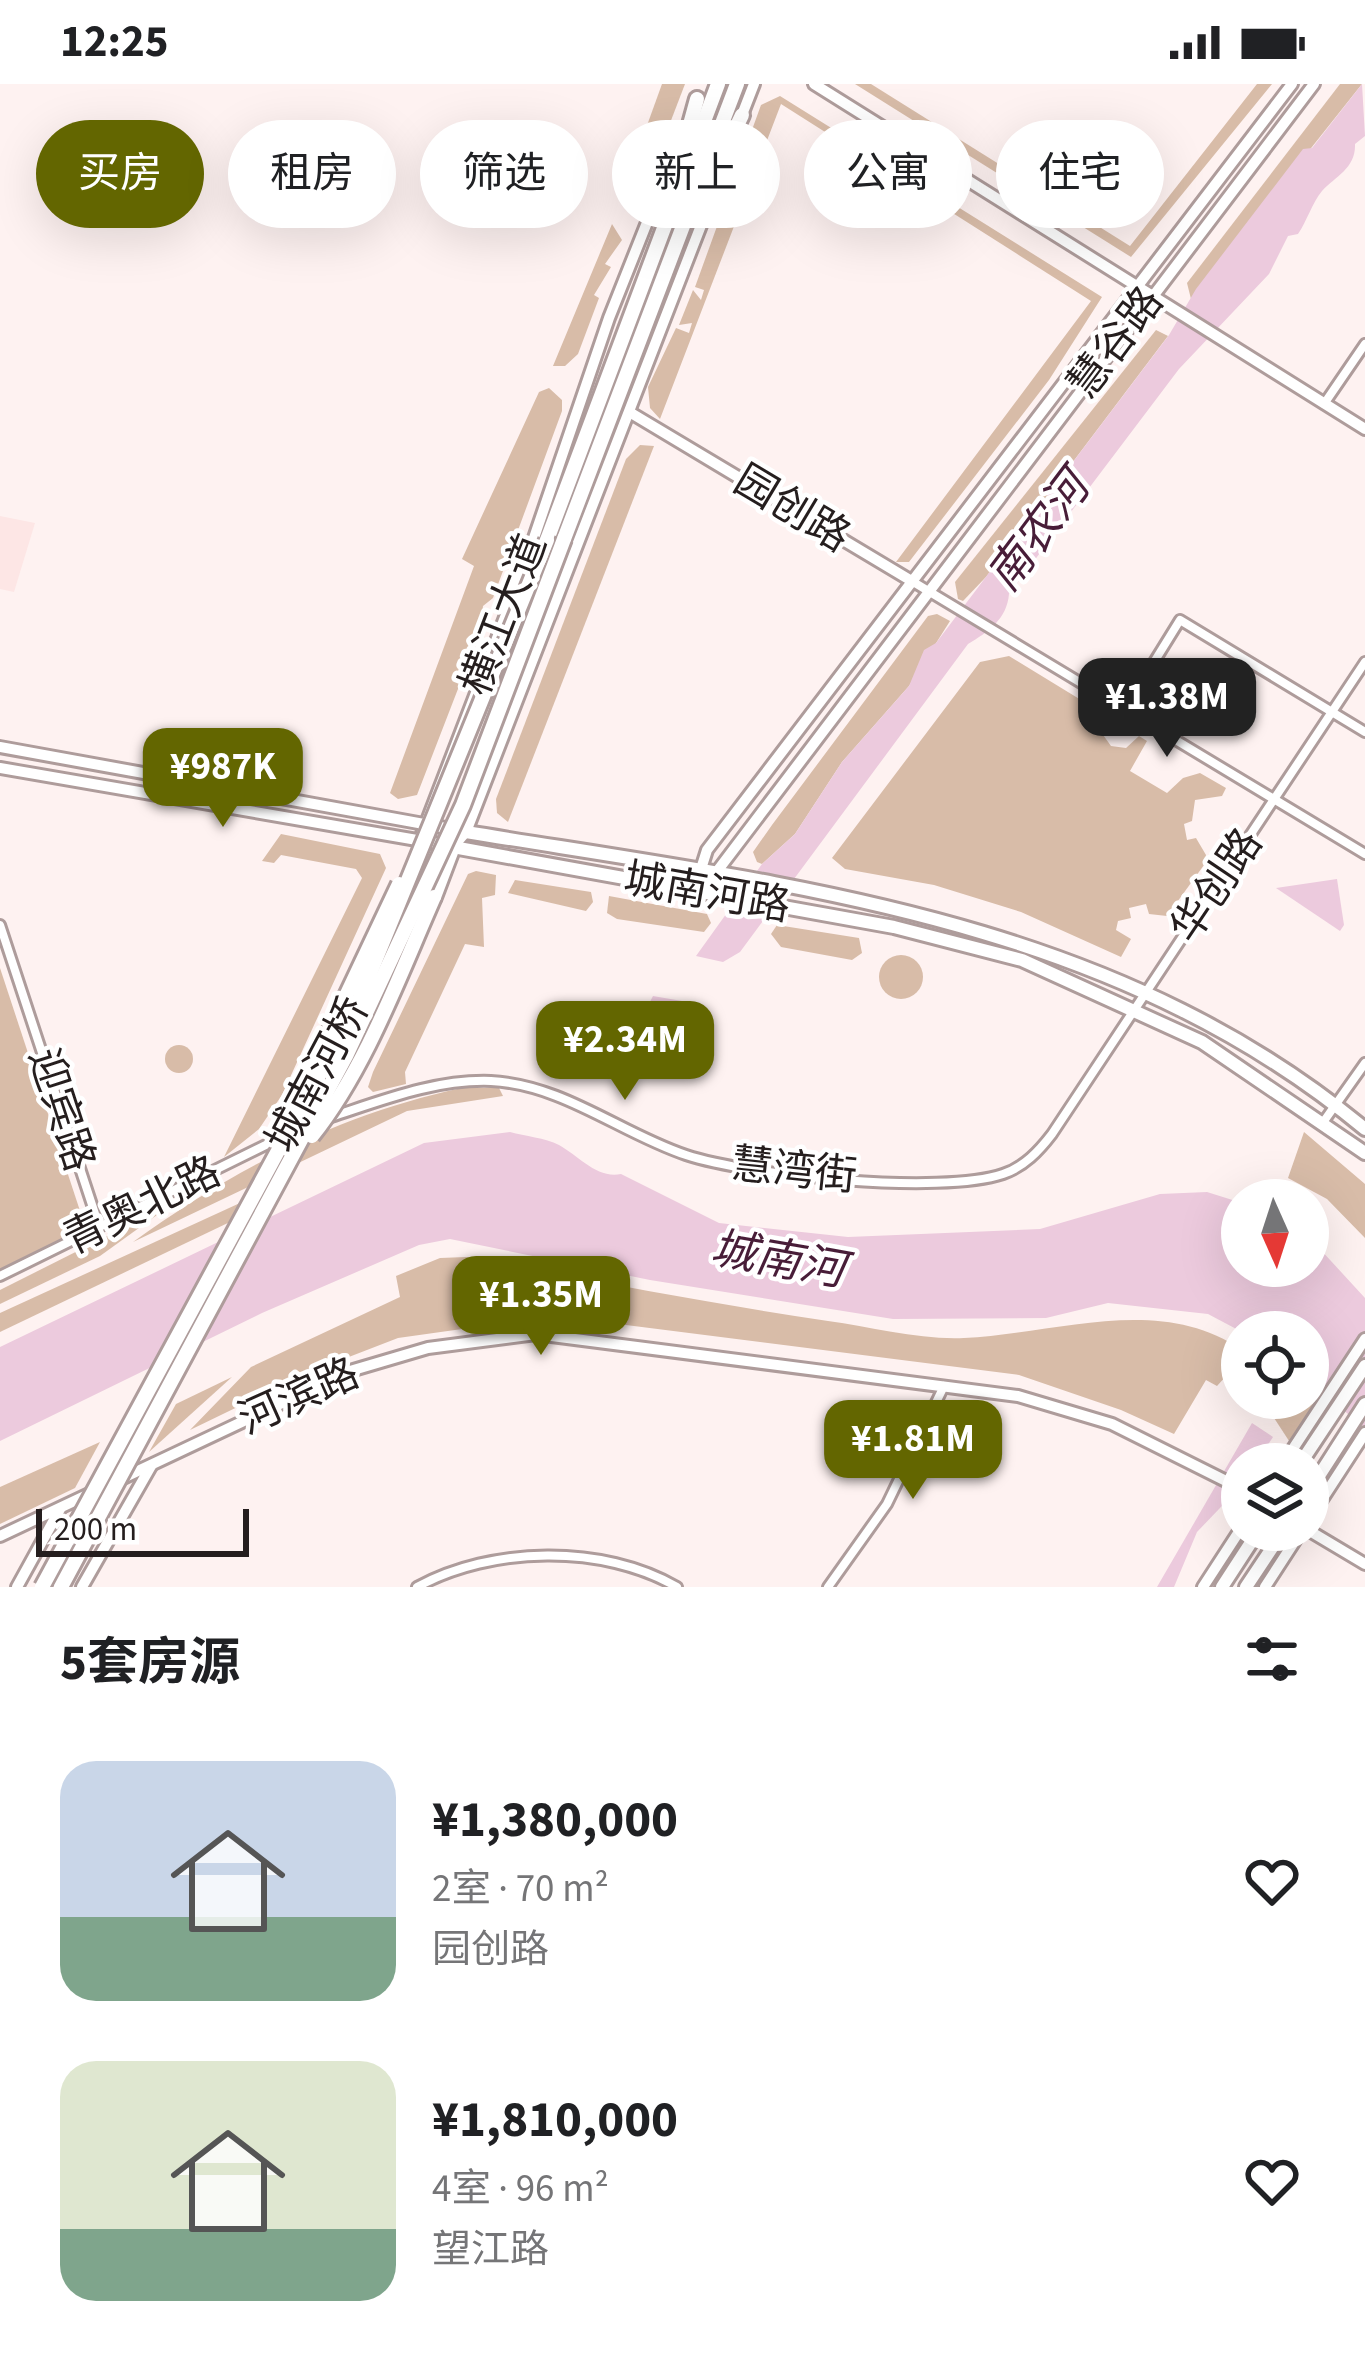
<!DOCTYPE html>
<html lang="zh">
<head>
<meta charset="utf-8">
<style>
  :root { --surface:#fff; --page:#f6f6f6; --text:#202124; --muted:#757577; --accent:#636600 }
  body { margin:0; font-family:"Source Sans 3","Noto Sans SC",sans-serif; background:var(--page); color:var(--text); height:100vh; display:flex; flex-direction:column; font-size:45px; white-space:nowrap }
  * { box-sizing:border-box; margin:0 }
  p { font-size:39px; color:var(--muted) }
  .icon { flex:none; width:66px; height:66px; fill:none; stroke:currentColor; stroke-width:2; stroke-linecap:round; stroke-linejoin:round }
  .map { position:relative; height:1503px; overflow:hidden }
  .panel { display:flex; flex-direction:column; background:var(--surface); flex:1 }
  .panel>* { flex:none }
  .guide { position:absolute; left:36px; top:36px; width:1293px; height:108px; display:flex; gap:24px }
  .needle { width:78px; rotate:177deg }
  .buttons { position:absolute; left:1221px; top:1095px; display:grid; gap:24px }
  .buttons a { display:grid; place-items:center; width:108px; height:108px; border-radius:50%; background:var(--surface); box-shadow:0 12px 48px #0002; font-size:60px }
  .scale { position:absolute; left:36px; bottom:30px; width:213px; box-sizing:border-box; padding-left:12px; border:6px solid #251e1e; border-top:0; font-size:33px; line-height:42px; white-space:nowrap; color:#251e1e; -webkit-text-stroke:9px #fff; paint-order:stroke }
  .price { position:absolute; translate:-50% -102px; padding:0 27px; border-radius:24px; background:var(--accent); color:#fff; font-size:39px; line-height:78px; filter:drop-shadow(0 3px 6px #0008) }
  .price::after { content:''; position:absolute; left:50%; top:72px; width:36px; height:27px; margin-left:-18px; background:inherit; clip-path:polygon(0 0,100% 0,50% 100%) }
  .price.on { background:#222; color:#fff }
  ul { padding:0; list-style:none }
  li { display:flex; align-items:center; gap:36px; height:300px; padding:0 60px }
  li span { display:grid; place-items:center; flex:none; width:336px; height:240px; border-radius:36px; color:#555 }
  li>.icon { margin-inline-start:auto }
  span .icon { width:144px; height:144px; fill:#fffc; stroke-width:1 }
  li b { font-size:51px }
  h2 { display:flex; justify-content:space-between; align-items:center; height:144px; padding:0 60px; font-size:51px }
  .pill { padding:0 42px; border-radius:54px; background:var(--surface); box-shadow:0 12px 48px #0002; font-size:42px; line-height:108px }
  .pill.on { background:var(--accent); color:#fff }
  .status { display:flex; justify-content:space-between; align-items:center; height:84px; padding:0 60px; background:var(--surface); direction:ltr }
  .status svg { height:33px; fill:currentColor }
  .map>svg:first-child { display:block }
  .built { fill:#fde6e5 }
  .green { fill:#d8bca8 }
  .water { fill:#eccadd }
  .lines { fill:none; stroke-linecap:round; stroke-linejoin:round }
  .street-casing { stroke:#ae9c9b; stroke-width:14 }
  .secondary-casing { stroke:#ae9c9b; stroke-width:16 }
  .primary-casing { stroke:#ae9c9b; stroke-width:18 }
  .highway-casing { stroke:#ae9c9b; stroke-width:20 }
  .street { stroke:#fff; stroke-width:8 }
  .secondary { stroke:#fff; stroke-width:10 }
  .primary { stroke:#fff; stroke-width:12 }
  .highway { stroke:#fff; stroke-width:14 }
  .highway-bridge-casing { stroke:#ae9c9b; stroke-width:20; stroke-linecap:butt }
  .highway-bridge { stroke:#fff; stroke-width:14 }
  .labels { text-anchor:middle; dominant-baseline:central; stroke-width:9; stroke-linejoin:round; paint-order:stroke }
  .street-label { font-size:42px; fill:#251e1e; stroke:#fff }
  .water-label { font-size:45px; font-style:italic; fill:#481d38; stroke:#fff }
</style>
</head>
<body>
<div class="status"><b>12:25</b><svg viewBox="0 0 49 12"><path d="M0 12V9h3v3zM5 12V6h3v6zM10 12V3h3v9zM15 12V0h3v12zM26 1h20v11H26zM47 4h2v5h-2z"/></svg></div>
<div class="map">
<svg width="1365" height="1503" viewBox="0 0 1365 1503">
  <rect width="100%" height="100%" fill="#fef2f1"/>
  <path class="built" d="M0,432L35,439L14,508L0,505Z"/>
  <g class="green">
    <path d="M662,0H685L642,112L628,119L620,116Z"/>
    <path d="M855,0H871L1130,162L1257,0H1272L1131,173Z"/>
    <path d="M1340,0H1362L1191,215L1187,199Z"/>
    <path d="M780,12L1102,213L1049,296L909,478H896L1091,217L781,20L660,335L650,324L648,303L676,244L689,249L692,239L679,241L693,206L701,216L704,206L695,203L761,21Z"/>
    <path d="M612,140L622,156L605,180L611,183L594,211L599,214L578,270L565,282H553Z"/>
    <path d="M1156,246L1168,252L986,493L963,517L958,515L955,498Z"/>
    <path d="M549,304L562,316V327L493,514L483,522L480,548L417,711L398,715L390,709L474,482L462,475L539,308Z"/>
    <path d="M640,361L654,362L508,738L497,729L496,715L626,375Z"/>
    <path d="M937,530L950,537L909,602L842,678L795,750L762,780L757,778L753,768L772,741L928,532Z"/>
    <path d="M1009,572L1117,638L1101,648L1111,662L1126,664L1139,652L1147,657L1130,687L1167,709L1183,694L1200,689L1226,704L1222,712L1195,716L1192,737L1184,740L1187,756L1196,754L1206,771L1204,781L1167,832L1149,830L1146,820L1129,824L1131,834L1118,837L1116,846L1131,855L1121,873L1021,828L934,801L845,785L832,774L980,578Z"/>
    <path d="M281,750L380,770L386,784L282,1011L259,1045L224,1073L362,794L356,785L281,771L274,779L262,777Z"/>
    <path d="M476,787L496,791L495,811L482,814L484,863L465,860L405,988L406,1000L373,1008L368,1003L373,988L468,790Z"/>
    <path d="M515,796L591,808L593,818L586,827L508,809Z"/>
    <path d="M609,812L707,830L711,839L704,848L617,835L607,829Z"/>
    <path d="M777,841L859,854L862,869L852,876L781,863L771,850Z"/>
    <circle cx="901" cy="893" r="22"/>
    <path d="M0,884L84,1139L81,1149L0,1188Z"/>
    <circle cx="179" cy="975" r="14"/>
    <path d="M462,1004H499L503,1012L407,1027L133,1158C235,1085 339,1030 462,1004Z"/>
    <path d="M1304,1048L1365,1100V1154L1327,1115L1288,1094Z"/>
    <path d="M175,1118L100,1172L0,1220V1206Z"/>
    <path d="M240,1119L232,1137L0,1248V1229Z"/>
    <path d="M466,1173C586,1195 706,1219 828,1237C872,1243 920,1256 964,1254C1055,1250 1160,1209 1242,1266V1301L1227,1291L1217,1302L1206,1296L1174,1350L1121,1326L1019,1291L555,1232L398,1254L310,1288L190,1346L251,1283L400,1213L396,1192L440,1174Z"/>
    <path d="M232,1293L149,1368L176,1320Z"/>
    <path d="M1261,1314H1308L1315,1319L1291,1360Z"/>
    <path d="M100,1358L75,1404L0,1440V1403Z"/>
  </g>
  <g class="water">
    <path d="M1362,0L1365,52L1355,60C1356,84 1336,92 1322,107C1312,119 1307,137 1298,150L1288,152L1269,190L1179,285L1009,510C1007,535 988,548 968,560L740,868L723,878L696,872L762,780L795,750L842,678L909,602L924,566L936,559L1169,251L1196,205L1303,65L1312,64Z"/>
    <path d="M1337,795L1344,841L1340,847L1276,804Z"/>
    <path d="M653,912L682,917L692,925L677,934L667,954L654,958L635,947Z"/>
    <path d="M510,1048C525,1052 545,1054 559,1061C579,1072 597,1095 621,1090L719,1139L848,1153L1040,1145L1160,1110L1207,1108L1242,1119V1182H1308V1152L1365,1214V1345L1316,1302L1327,1287L1308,1275V1248H1242L1208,1230L1108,1219L1046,1234L893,1235L650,1196L450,1155L419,1161L262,1229L0,1357V1263L424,1059Z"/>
    <path d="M1252,1339L1273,1353L1255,1380H1242V1401L1197,1448L1174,1503H1157Z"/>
  </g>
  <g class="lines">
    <defs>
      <g id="street">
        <path d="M1324,320L1365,260"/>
        <path d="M910,496L1365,770"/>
        <path d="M1125,625L1180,536L1365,648"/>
        <path d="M0,841L99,1142"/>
        <path d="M331,1033C383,1016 436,995 491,997C564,1001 620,1049 686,1071C750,1092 941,1111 1003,1090C1024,1083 1039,1067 1052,1050L1365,578"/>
        <path d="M1324,1037L1365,979"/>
        <path d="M0,1192L284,1052"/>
        <path d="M417,1503C492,1462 603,1460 677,1503"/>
        <path d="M828,1503L887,1420L944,1302"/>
      </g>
      <g id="secondary">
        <path d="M814,0L1365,345"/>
        <path d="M740,36L754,0"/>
        <path d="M631,329L910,496"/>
        <path d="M0,663L457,746"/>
        <path d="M0,684L446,761"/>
        <path d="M420,755L522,489L609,234L681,53"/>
        <path d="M451,765L466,748L724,82"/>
        <path d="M694,807L707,766L1292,0"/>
        <path d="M713,810L715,790L1314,0"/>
        <path d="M356,966L407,858"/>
        <path d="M1283,1380L1365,1255"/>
        <path d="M1308,1437L1365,1349"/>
        <path d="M1308,1446L1365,1480"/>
        <path d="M0,1452L350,1287L428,1264L536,1250L1018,1312L1112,1340L1242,1405"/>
        <path d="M17,1503L60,1425"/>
        <path d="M82,1503L151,1382"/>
        <path d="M1203,1503L1242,1443"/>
        <path d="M1265,1503L1302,1446"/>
      </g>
      <g id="primary">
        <path d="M466,748C784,800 1108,832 1365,1045"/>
        <path d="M453,763L894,843L1022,876L1202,958L1365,1069"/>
        <path d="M1300,1380L1365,1282"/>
        <path d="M1308,1409L1365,1320"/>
        <path d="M1222,1503L1259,1446"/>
        <path d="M1246,1503L1284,1446"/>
      </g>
      <g id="highway">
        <path d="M679,80L697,15"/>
        <path d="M706,107L742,31"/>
        <path d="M564,455L737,0"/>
        <path d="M547,456L718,0"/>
        <path d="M434,813L453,763"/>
      </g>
    </defs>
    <use href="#street" class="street-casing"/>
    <use href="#secondary" class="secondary-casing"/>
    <use href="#primary" class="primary-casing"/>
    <use href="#highway" class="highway-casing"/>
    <use href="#street" class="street"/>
    <use href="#secondary" class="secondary"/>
    <use href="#primary" class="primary"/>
    <use href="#highway" class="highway"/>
    <defs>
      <g id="highway-bridge">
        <path d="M311,986L399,800"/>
        <path d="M312,1052C366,984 399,892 434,813"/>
        <path d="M42,1503L357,921L547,456"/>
        <path d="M61,1503L346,972L463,721L564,455"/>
      </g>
    </defs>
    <use href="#highway-bridge" class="highway-bridge-casing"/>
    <use href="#highway-bridge" class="highway-bridge"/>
  </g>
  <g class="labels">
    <g class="street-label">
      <text transform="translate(1116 259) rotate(-53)">慧谷路</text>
      <text transform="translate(792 425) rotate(31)">园创路</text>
      <text transform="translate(504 531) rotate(-69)">横江大道</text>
      <text transform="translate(1217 802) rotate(-56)">华创路</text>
      <text transform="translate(707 809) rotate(10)">城南河路</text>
      <text transform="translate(318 991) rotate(-62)">城南河桥</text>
      <text transform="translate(61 1026) rotate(72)">迎宾路</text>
      <text transform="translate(794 1087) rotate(6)">慧湾街</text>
      <text transform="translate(142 1122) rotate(-26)">青奥北路</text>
      <text transform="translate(299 1313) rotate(-24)">河滨路</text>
    </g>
    <g class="water-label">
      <text transform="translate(1039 448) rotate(-53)">南农河</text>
      <text transform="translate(778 1176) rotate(10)">城南河</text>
    </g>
  </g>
</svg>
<div class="buttons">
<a><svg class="needle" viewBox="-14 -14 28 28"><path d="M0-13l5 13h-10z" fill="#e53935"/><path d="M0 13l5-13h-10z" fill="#757577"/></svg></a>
<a><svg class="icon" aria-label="locate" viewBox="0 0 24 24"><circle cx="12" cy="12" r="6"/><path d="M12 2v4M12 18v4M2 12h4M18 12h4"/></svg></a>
<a><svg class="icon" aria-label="layers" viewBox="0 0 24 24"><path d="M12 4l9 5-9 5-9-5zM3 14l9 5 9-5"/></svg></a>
</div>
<div class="scale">200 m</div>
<b class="price on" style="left:1167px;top:676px">¥1.38M</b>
<b class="price" style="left:223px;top:746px">¥987K</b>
<b class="price" style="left:625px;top:1019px">¥2.34M</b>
<b class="price" style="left:541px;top:1274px">¥1.35M</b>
<b class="price" style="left:913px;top:1418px">¥1.81M</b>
<div class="guide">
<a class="pill on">买房</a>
<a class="pill">租房</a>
<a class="pill">筛选</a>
<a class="pill">新上</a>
<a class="pill">公寓</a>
<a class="pill">住宅</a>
</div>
</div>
<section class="panel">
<h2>5套房源<svg class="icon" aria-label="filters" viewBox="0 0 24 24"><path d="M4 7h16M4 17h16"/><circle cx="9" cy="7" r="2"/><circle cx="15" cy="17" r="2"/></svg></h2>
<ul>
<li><span style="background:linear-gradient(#c9d6e8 65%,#7fa58c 0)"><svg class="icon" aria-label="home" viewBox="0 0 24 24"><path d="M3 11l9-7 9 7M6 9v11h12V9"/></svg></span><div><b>¥1,380,000</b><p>2室 · 70 m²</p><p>园创路</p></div><svg class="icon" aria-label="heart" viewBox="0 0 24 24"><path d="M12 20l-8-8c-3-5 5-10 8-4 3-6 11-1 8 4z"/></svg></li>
<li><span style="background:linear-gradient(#dfe7d0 70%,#7fa58c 0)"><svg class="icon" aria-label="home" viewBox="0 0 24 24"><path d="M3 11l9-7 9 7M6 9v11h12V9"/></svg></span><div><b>¥1,810,000</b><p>4室 · 96 m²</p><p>望江路</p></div><svg class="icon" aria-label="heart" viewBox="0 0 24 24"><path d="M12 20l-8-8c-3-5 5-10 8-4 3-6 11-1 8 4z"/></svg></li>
</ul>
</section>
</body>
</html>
